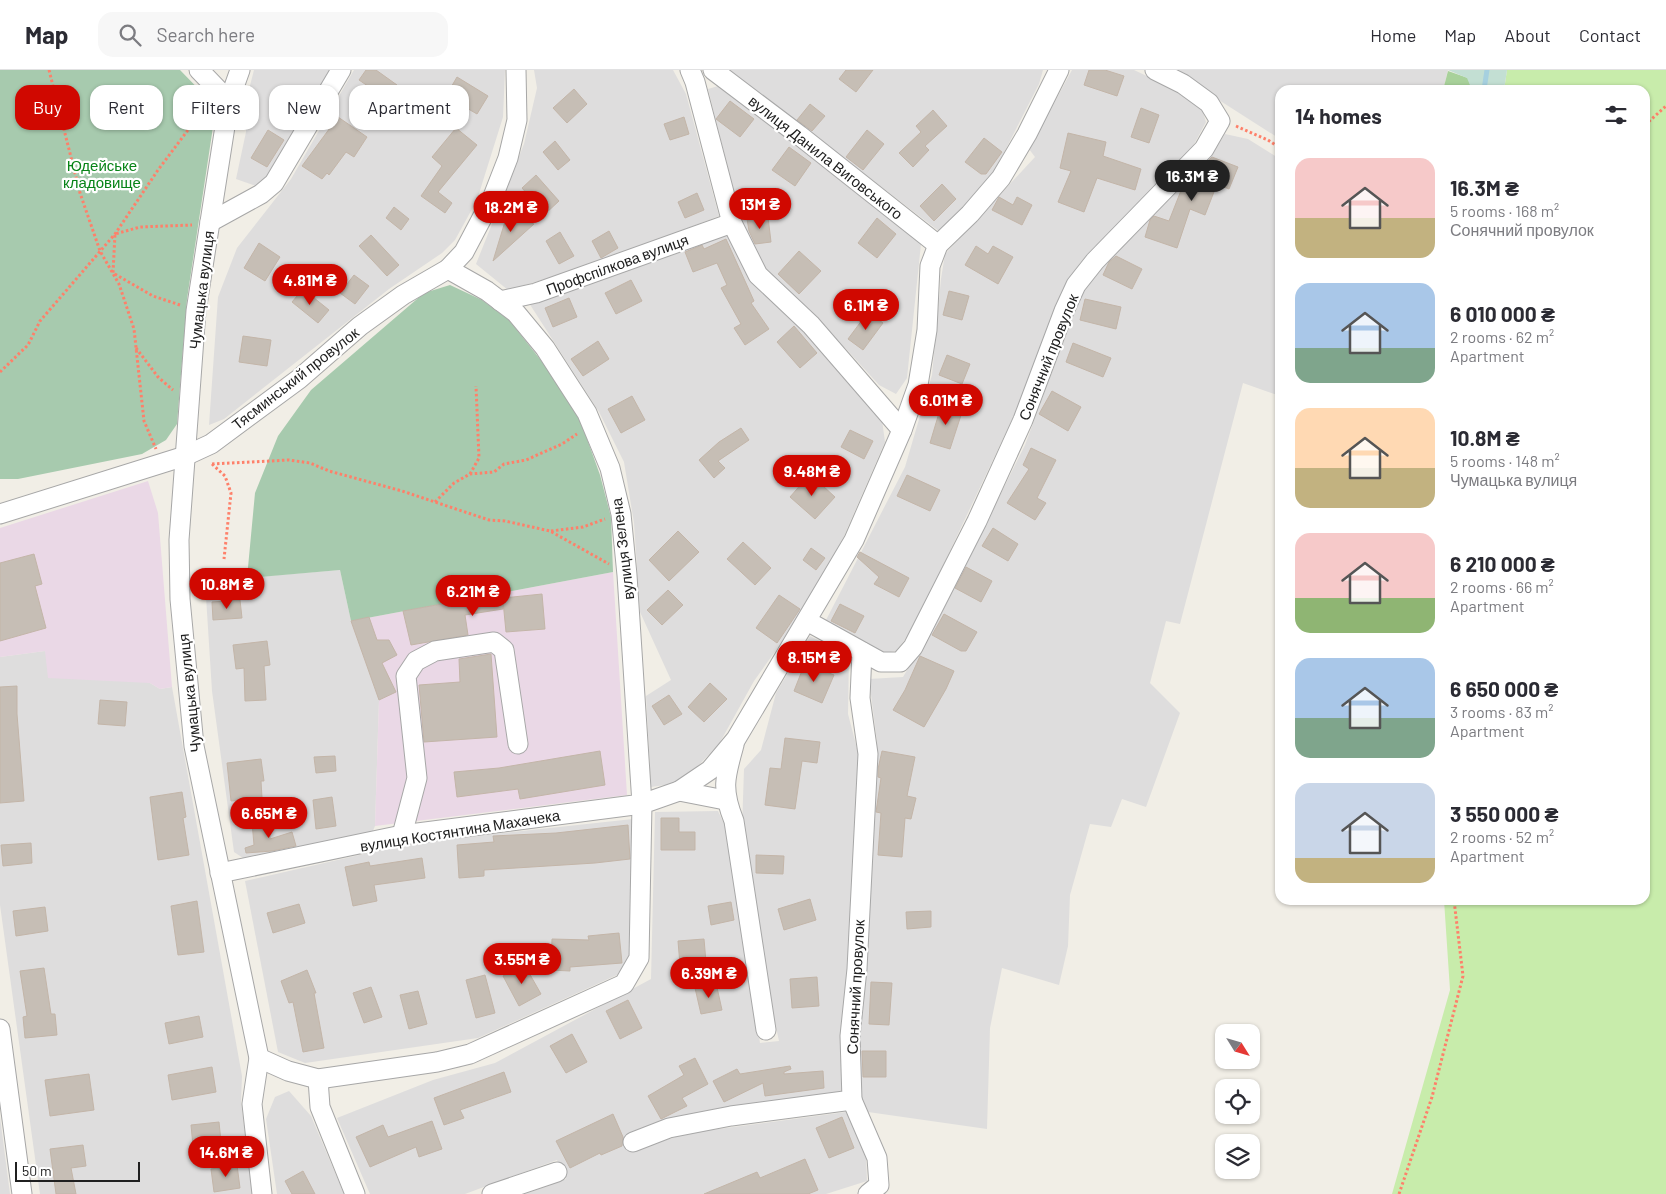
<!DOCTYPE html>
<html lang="en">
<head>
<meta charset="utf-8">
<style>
  :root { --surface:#fff; --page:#f7f7f7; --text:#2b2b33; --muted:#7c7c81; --line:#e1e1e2; --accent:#d00800 }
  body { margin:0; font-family:Barlow,sans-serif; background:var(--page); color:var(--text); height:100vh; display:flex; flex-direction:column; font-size:19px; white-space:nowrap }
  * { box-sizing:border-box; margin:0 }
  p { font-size:16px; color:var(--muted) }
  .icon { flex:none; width:28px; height:28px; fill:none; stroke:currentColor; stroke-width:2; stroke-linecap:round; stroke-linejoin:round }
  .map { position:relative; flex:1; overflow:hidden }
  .side { position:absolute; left:1275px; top:15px; width:375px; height:820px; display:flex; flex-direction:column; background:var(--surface); border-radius:15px; box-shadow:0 1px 4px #0004 }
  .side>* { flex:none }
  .banner { position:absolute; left:15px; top:15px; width:475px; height:45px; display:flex; gap:10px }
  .needle { width:32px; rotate:127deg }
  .tools { position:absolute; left:1215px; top:954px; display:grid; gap:10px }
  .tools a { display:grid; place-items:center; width:45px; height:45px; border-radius:10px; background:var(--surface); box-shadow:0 1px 4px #0004; font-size:25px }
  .scale { position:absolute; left:15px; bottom:12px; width:125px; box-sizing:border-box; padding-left:5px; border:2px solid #202020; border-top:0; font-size:14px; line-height:18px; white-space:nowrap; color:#202020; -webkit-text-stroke:4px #fff; paint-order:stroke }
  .price { position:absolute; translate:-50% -42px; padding:0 11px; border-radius:18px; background:var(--accent); color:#fff; font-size:16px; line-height:32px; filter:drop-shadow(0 1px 2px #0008) }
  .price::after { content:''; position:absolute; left:50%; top:30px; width:15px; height:11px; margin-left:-8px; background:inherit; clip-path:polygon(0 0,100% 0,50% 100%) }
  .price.current { background:#222; color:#fff }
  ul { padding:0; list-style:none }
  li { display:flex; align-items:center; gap:15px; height:125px; padding:0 20px }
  li span { display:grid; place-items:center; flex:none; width:140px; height:100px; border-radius:15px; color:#555 }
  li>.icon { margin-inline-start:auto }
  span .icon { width:60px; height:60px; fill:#fffc; stroke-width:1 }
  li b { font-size:21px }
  h2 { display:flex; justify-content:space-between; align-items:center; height:60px; padding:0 20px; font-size:21px }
  .chip { padding:0 18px; border-radius:15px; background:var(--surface); box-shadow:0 1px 4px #0004; font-size:18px; line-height:45px }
  .chip.current { background:var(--accent); color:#fff }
  header { display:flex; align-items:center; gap:30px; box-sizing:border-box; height:70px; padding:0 25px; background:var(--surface); border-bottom:1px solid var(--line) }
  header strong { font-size:24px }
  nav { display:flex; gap:28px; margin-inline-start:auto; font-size:18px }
  .search { width:350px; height:45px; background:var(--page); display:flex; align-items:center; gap:12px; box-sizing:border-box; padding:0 18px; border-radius:15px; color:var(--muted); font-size:19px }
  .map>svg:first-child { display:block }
  .residential { fill:#dedddd }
  .industrial { fill:#ead8e6 }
  .grass { fill:#c8ecab }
  .forest { fill:#a8d19a }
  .wetland { fill:#c3dfd3 }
  .cemetery { fill:#a7caae }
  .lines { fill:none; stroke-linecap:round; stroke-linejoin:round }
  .stream { stroke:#a6d0df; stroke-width:5 }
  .building { fill:#c6beb5; stroke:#c3b5a8 }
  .minor-casing { stroke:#a7a7a7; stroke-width:21 }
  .path { stroke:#fe806a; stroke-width:3; stroke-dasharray:2.5 2.5; stroke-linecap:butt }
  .minor { stroke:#fff; stroke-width:19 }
  .labels { text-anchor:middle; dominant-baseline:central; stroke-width:4.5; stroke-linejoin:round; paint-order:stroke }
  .street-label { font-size:15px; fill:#202020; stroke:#fff }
  .park-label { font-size:15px; fill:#088418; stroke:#fff }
</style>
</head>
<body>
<header>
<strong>Map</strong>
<div class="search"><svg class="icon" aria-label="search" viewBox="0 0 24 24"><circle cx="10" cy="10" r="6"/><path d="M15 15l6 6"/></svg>Search here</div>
<nav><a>Home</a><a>Map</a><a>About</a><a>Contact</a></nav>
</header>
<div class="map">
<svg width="1666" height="1124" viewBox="0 0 1666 1124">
  <rect width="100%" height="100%" fill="#f1eee6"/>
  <g class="residential">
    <path d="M254,0H332L270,106L256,116L236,109L246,62V31Z"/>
    <path d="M354,0H505L503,47L477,130L455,170L442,183L389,219L224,349L209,355L218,227L237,178L291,109Z"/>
    <path d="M534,0H673L686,24L719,146L593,195L508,220L476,194L524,74L537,18Z"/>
    <path d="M729,0H1043L1039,14L991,108L940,162Z"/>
    <path d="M1072,0H1134L1183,23L1202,39L1206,52L1192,78L1080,193L1064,220L1018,337L913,559L896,581L884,583L825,552L905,397L932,305L941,209L945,184L1035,87L1029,79Z"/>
    <path d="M1172,0H1448L1443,20H1280V69L1222,32L1201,15Z"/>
    <path d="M718,16L775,57L921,174L907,308L896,324L879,315L848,281L766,200L741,150L708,19Z"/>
    <path d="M1225,64L1248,69L1280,89V326L1243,313L1180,554L1166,551L1150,613L1180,643L1146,737L1122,729L1111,757L1090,754L1070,825L1068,876L1059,915L1002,898L990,958L987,1059L868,1042L860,1023L858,959L877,672L869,609L903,607L947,532L1025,375L1077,235L1088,214L1097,202L1215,80Z"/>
    <path d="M729,162L803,256L882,350L885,372L844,466L809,534L754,611L719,674L697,697L672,714L651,717L646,626L671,610L640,542L634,453L624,392L599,342L529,233L673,185Z"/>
    <path d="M340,500L351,551L379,630L375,756L372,763L246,790L234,782L212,621L205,511Z"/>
    <path d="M810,566L849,586L848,644L860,690L850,902L841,975L842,1023L702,1042L628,1063L634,1080L688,1063L846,1042L866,1086L867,1111L826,1124H525L566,1109L557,1090L465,1124H370L337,1048L433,1010L495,993L651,909L655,742L718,741L727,760L760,973L779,971L768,921L742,759L744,699L761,680L776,623Z"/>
    <path d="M45,581L150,613L160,619L172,617L242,1006L241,1032L253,1124H40L0,835V587Z"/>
    <path d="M633,749L629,886L617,905L478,968L305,993L278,982L245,811L412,773Z"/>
    <path d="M289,1021L311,1046L344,1124H277L266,1049L275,1027Z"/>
    <path d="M0,1047L10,1124H0Z"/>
  </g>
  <g class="industrial">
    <path d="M148,411L158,443L172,617L160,619L150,613L48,608L45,581L0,587V458Z"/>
    <path d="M613,502L627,725L375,756L379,630L351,551Z"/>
  </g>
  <path class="grass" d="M1507,0H1666V1124H1392L1450,920L1444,830H1645V20H1504Z"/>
  <path class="forest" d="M1448,1L1468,8L1472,20H1443Z"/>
  <path class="wetland" d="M1448,0H1507L1504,20H1472L1467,8Z"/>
  <g class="cemetery">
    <path d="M0,0H180L216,37L187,229L177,354L166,370L142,384L18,409H0Z"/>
    <path d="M450,215L482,230L509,250L551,303L581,352L600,405L611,447L613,502L351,551L340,500L247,508L255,423L278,366L311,320L424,223Z"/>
  </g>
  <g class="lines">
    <path class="stream" d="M1484,20L1487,0"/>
  </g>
  <g class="building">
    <path d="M366,0H376L397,15L387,29L359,10Z"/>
    <path d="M846,0H873L856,22L839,9Z"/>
    <path d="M1089,0H1105L1124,6L1117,26L1084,15Z"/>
    <path d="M457,7L488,26L477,44L446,26Z"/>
    <path d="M298,17L313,25L300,47L286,40Z"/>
    <path d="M574,19L587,34L567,53L553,38Z"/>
    <path d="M730,31L754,49L740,67L716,49Z"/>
    <path d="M810,34L825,46L812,61L797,50Z"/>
    <path d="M1141,38L1159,45L1149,73L1131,67Z"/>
    <path d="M933,40L947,56L925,76L929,80L913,97L899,83L921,62L916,56Z"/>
    <path d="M338,47L367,67L354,87L346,82L329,105L327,103L322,109L302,96Z"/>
    <path d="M684,47L689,64L670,70L664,54Z"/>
    <path d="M456,58L477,75L438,122L452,133L445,143L421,126L442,96L432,87Z"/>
    <path d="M268,60L284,70L267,97L251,88Z"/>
    <path d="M867,60L884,74L863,100L846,87Z"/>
    <path d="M1068,63L1106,72L1103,86L1141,99L1135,120L1097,108L1084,142L1058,132L1071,101L1060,98Z"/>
    <path d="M984,68L1002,82L986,104H981L965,92Z"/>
    <path d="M555,71L570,90L558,100L543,82Z"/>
    <path d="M789,77L811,93L795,116L772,100Z"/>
    <path d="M1212,87L1238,97L1229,119L1217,114L1205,145L1190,139L1177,178L1145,167L1150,150L1154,146L1169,151L1182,118L1186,113L1197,118L1207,92Z"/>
    <path d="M536,105L559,131L545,144L522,118Z"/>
    <path d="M942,114L956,129L934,151L920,136Z"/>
    <path d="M697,123L704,140L685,148L678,132Z"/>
    <path d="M999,127L1013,135L1017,127L1032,135L1022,155L992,140Z"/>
    <path d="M394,137L409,149L401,160L386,148Z"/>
    <path d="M507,145L534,154L493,191Z"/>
    <path d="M768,147L771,172L755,174L749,161L747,149Z"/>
    <path d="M877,148L896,164L877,188L858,173Z"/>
    <path d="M609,161L618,178L601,188L592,171Z"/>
    <path d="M560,162L574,186L559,194L546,171Z"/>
    <path d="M371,165L399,195L387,206L359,176Z"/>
    <path d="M726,169L754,231L751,233L769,259L745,275L734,258L741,254L721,218L727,215L717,193L693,202L685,182L702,175L704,179Z"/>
    <path d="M259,173L280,187L265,211L244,198Z"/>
    <path d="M976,176L988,184L993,176L1013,187L998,214L965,195Z"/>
    <path d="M799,181L821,201L799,224L778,204Z"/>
    <path d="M1116,186L1142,199L1132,219L1103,205L1109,192Z"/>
    <path d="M354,205L369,216L355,234L340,223Z"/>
    <path d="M631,210L642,231L616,244L605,223Z"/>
    <path d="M303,219L329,240L318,253L292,232Z"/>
    <path d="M949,221L969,226L962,250L943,245Z"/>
    <path d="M569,228L577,247L553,257L545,238Z"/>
    <path d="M1085,229L1121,237L1116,259L1080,250Z"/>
    <path d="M868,242L883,253L863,280L848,269Z"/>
    <path d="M794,256L817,283L800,298L777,272Z"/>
    <path d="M243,266L271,270L267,296L239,292Z"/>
    <path d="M598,271L609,289L583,306L571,289Z"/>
    <path d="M1073,273L1111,288L1103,307L1066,292Z"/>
    <path d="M947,285L970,294L962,314L939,305Z"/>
    <path d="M1052,321L1081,337L1068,361L1039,344Z"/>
    <path d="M632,326L645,350L621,363L608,339Z"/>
    <path d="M942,333L963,339L950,379L930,373Z"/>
    <path d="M741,358L749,370L718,391L725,398L714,408L699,390L719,372Z"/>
    <path d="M850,360L873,371L864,389L841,377Z"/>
    <path d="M1031,378L1056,390L1037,428L1046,433L1035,450L1007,433L1029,399L1023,395Z"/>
    <path d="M810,404L835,427L815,449L790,427Z"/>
    <path d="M907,405L940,420L930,441L897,426Z"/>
    <path d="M993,458L1018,474L1008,491L982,476Z"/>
    <path d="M678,461L699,482L669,511L649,490Z"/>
    <path d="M743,472L771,498L755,515L727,489Z"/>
    <path d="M811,478L825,488L816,500L803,490Z"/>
    <path d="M860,482L909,508L899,527L874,514L879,507L857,487Z"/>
    <path d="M34,484L42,514L35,516L46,558L0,571V493Z"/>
    <path d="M966,497L992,511L981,532L955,518Z"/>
    <path d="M668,520L683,535L662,555L647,540Z"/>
    <path d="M503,523V528L542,524L545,559L506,562L503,531V539L465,545L468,565L411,575L403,541Z"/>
    <path d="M779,525L800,539L777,573L756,558Z"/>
    <path d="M240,530L242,548L213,550L212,532Z"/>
    <path d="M840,534L864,546L855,563L831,551Z"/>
    <path d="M944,544L977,562L966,581H961L932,565Z"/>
    <path d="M369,547L377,570H389L397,585L382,593L396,622L379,630L351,551Z"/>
    <path d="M267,571L270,595L264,596L266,630L245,631L244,598L236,599L233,575Z"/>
    <path d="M491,584L497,667L424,672L419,615L460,612L459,589Z"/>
    <path d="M920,586L954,601L946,619L924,657L893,640L905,620Z"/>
    <path d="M805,593L834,605L822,633L794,621Z"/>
    <path d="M710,613L727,629L704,652L688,637Z"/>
    <path d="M17,616V644L24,731L0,733V617Z"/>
    <path d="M669,625L682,644L664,655L652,636Z"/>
    <path d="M100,630L127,632L125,656L98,654Z"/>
    <path d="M785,668L820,672L817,693L802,691L795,739L765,735L770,698L781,699Z"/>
    <path d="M600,681L605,715L520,729L518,719L457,727L454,702L499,698Z"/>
    <path d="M882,681L915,687L907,726L916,728L911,749L905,748L902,787L878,785L881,743L876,742L881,708L878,707V699Z"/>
    <path d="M335,686L336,701L316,703L314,687Z"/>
    <path d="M261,689L264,711H261L262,728L231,731L227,693Z"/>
    <path d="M182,722L186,747L183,748L189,785L158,790L150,727Z"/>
    <path d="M332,727L336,756L316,759L313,730Z"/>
    <path d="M661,748H679V762H695V780H661Z"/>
    <path d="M269,751L270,769L292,762L296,776L272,781L246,783L245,778L254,775L252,752Z"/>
    <path d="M628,755L630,789L595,793L484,800V806L459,808L457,775L494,772L493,766L556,763Z"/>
    <path d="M31,773L32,793L3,796L1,775Z"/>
    <path d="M756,785L784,786L783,804L756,803Z"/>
    <path d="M422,788L425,808L374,815L377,831L353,836L345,797L369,792L370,796Z"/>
    <path d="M810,829L816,850L784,860L778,839Z"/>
    <path d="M197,831L204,882L178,885L171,836Z"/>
    <path d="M731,832L734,850L711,855L708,836Z"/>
    <path d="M299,834L305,853L273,863L267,843Z"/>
    <path d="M45,837L48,861L16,866L13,841Z"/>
    <path d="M931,841V857L907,859L906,842Z"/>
    <path d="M619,863L622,893L570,897V901L551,900L552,869L589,870L588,866Z"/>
    <path d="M704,869L706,892L680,895L678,871Z"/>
    <path d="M524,894L541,924L519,936L503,906Z"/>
    <path d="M44,898L51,944H55L57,965L25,968L23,947L27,946L20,901Z"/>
    <path d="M307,900L316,923H314L324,978L303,982L293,932L289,933L281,911Z"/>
    <path d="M485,905L495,943L476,948L466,910Z"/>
    <path d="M817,907L819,936L792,938L790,909Z"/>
    <path d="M871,912L892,913L889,955L869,954Z"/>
    <path d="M716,913L722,940L701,944L695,918Z"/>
    <path d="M371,917L382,947L364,953L353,923Z"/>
    <path d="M418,921L427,954L409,959L400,925Z"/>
    <path d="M628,930L642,958L620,969L606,941Z"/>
    <path d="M199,946L203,967L169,974L165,953Z"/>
    <path d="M572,964L587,992L566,1003L550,976Z"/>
    <path d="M862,981H886V1007H863Z"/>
    <path d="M695,988L708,1014L682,1028L687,1036L661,1049L648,1026L684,1005L679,996Z"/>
    <path d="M790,996L791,999L784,1002V1004L823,1001L824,1018L765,1026L763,1013L724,1032L713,1011L737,999L740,1004Z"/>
    <path d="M212,997L216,1022L172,1030L168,1005Z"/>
    <path d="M504,1002L511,1022L460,1040L464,1048L444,1055L434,1028Z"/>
    <path d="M89,1004L94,1040L50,1046L45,1010Z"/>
    <path d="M613,1044L623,1067L622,1076L601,1085L600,1083L570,1098L556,1071Z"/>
    <path d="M842,1047L854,1078L829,1088L816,1058Z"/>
    <path d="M432,1051L442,1079L419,1087L416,1077L370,1097L356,1067L383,1055L388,1067Z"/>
    <path d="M219,1052L221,1072L193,1076L191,1055Z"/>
    <path d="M83,1075L86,1096L71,1098L76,1124H56L50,1079Z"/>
    <path d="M805,1089L818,1120L808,1124H704L757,1102L760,1108Z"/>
    <path d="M237,1095L240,1118L214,1122L211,1099Z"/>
    <path d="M303,1101L315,1124H292L285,1111Z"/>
  </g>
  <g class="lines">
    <defs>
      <g id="minor">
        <path d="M199,0L229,31"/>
        <path d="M240,0L229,31L196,241L179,470L180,529L194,676L259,988L252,1034L262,1124"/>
        <path d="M690,0L695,12L732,153L758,205L811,255L902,360"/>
        <path d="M713,0L799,65L938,175"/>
        <path d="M210,152L261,124L274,113L341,0"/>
        <path d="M500,231L536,223L732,153"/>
        <path d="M0,444L185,386L211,374L299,309L360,256L403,225L448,199L464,182L492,129L508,88L517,50L516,0"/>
        <path d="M807,551L881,592H900L913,577L977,451L1023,350L1064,241L1076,215L1095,191L1204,79L1220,51L1209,33L1183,14L1155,0"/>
        <path d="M734,675C725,707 721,719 734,751L766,960"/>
        <path d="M679,721L725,730"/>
        <path d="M402,765L417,708L406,606L416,591L435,581L494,572L504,580L518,674"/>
        <path d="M220,803L402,765L642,734L627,505L621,444L610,398L587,343L545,278L516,243L487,221L448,199"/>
        <path d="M0,959L22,1124"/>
        <path d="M259,988L288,1001L318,1009L437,992L470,984L624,914L639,888L642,734L679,721L710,700L736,669L854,470L902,360L918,315L927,260L930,196L938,175L970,144L1001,108L1027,64L1059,0"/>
        <path d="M318,1009L320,1037L355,1124"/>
        <path d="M852,1030L877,1088L879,1115L868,1124"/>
        <path d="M633,1072L669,1058L731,1046L852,1030L850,966L857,899L868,684L860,628L862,582"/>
        <path d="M492,1124L557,1102"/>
      </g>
    </defs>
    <use href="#minor" class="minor-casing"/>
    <g class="path">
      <path d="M49,0L80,123L100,181L119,214L134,259L144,351L156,379"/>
      <path d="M1645,55L1666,36"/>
      <path d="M1236,56L1268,70L1280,78"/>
      <path d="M180,235L153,226L113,203L115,164L140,157L192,155"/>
      <path d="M136,278L158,307L173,320"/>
      <path d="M0,302L28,275L40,251L115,164L158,100L209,32"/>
      <path d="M212,394L289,390L310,393L329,401L402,421L489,450L505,451L550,461L609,494"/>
      <path d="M212,394L225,406L231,423L224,489"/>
      <path d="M470,404L479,388L476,316"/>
      <path d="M435,432L454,413L470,404L494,402L504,394L526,390L562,374L577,364"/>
      <path d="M551,461L583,457L605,449"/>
      <path d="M1399,1124L1432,1027L1463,906L1454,830"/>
    </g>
    <use href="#minor" class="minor"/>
  </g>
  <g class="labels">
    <g class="street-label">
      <text transform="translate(826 87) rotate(38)">вулиця Данила Виговського</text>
      <text transform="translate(617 194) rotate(-20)">Профспілкова вулиця</text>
      <text transform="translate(201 220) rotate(-83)">Чумацька вулиця</text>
      <text transform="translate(1048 287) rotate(-68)">Сонячний провулок</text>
      <text transform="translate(295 308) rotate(-38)">Тясминський провулок</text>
      <text transform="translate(622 479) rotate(-97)">вулиця Зелена</text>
      <text transform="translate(189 623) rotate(-96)">Чумацька вулиця</text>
      <text transform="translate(460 760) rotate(-9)">вулиця Костянтина Махачека</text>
      <text transform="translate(855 917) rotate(-87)">Сонячний провулок</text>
    </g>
    <g class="park-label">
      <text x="102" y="95">Юдейське<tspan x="102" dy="17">кладовище</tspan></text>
    </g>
  </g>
</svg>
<div class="tools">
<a><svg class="needle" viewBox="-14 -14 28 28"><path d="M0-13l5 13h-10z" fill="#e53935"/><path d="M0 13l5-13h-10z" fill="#7c7c81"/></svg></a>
<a><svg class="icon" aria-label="locate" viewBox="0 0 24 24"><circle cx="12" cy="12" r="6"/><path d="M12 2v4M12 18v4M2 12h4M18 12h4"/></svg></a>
<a><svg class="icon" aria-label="layers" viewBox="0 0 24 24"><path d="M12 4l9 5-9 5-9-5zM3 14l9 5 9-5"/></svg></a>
</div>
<div class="scale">50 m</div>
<b class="price current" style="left:1192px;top:132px">16.3M ₴</b>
<b class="price" style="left:760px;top:160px">13M ₴</b>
<b class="price" style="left:511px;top:163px">18.2M ₴</b>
<b class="price" style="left:310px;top:236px">4.81M ₴</b>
<b class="price" style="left:866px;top:261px">6.1M ₴</b>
<b class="price" style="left:946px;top:356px">6.01M ₴</b>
<b class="price" style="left:812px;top:427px">9.48M ₴</b>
<b class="price" style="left:227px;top:540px">10.8M ₴</b>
<b class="price" style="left:473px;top:547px">6.21M ₴</b>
<b class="price" style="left:814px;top:613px">8.15M ₴</b>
<b class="price" style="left:269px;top:769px">6.65M ₴</b>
<b class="price" style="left:522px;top:915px">3.55M ₴</b>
<b class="price" style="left:709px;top:929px">6.39M ₴</b>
<b class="price" style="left:226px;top:1108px">14.6M ₴</b>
<div class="banner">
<a class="chip current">Buy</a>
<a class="chip">Rent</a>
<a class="chip">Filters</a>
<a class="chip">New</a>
<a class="chip">Apartment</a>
</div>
<section class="side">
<h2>14 homes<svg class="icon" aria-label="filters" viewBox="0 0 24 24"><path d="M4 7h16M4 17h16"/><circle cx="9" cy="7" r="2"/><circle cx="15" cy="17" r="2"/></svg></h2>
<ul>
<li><span style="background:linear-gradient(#f6c9c9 60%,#c2b280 0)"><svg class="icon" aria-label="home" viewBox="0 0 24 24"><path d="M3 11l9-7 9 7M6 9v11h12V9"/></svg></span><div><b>16.3M ₴</b><p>5 rooms · 168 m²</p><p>Сонячний провулок</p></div></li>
<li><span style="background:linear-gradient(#a9c7e8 65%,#7fa58c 0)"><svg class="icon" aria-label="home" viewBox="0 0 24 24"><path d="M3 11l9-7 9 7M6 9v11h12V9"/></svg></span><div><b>6 010 000 ₴</b><p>2 rooms · 62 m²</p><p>Apartment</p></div></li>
<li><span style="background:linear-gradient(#ffd9b3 60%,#c2b280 0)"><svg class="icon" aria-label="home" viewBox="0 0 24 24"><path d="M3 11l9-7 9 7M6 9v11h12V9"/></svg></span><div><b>10.8M ₴</b><p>5 rooms · 148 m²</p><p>Чумацька вулиця</p></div></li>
<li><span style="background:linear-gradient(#f6c9c9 65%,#8fb573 0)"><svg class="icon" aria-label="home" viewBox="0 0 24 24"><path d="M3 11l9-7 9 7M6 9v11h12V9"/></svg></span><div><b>6 210 000 ₴</b><p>2 rooms · 66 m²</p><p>Apartment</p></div></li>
<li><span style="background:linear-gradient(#a9c7e8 60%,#7fa58c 0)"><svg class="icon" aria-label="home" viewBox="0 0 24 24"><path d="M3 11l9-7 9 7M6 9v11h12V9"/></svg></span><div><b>6 650 000 ₴</b><p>3 rooms · 83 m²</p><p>Apartment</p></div></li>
<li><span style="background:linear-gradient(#c9d6e8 75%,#c2b280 0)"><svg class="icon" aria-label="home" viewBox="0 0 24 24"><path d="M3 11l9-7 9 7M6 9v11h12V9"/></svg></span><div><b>3 550 000 ₴</b><p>2 rooms · 52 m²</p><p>Apartment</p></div></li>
</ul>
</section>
</div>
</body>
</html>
